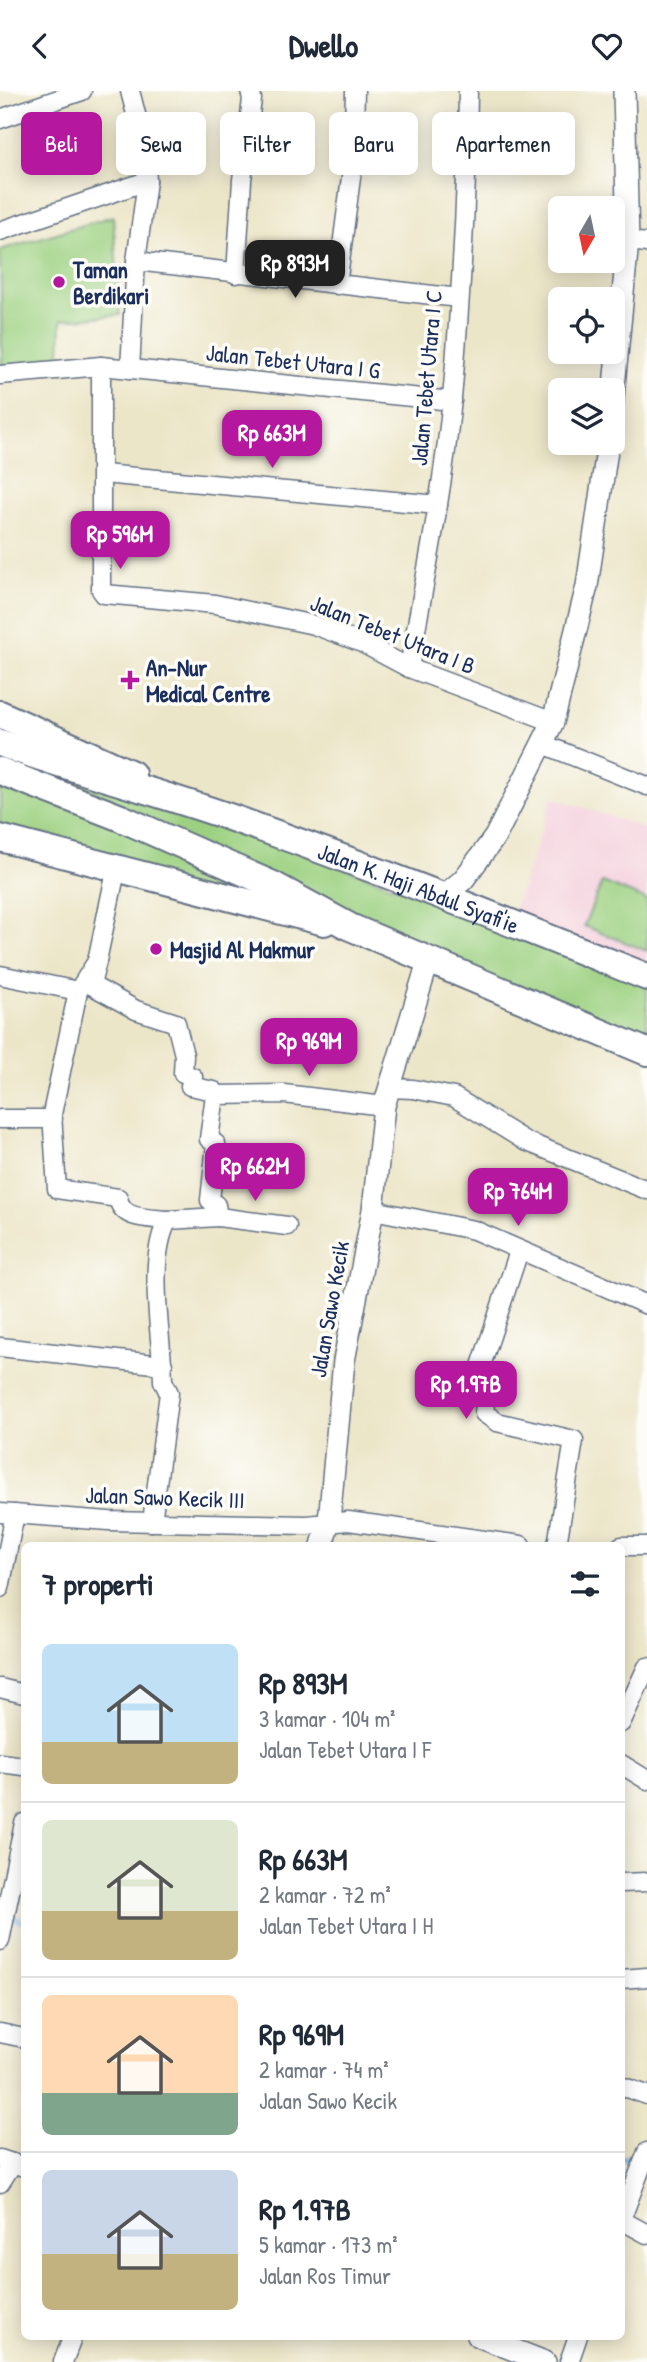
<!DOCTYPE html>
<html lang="id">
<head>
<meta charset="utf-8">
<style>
  :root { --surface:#fff; --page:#f2f2f3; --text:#1f2937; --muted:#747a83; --line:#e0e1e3; --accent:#b5179e }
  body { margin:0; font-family:"Patrick Hand",sans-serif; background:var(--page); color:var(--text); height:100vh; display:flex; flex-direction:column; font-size:26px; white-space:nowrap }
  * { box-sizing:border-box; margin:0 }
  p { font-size:23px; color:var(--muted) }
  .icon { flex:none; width:38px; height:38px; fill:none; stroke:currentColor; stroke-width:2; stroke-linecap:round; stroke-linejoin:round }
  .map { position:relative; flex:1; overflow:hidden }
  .side { position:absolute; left:21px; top:1451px; width:604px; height:798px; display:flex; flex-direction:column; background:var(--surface); border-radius:10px; box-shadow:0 4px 18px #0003 }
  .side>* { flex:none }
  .guide { position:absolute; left:21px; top:21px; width:606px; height:63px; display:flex; gap:14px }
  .needle { width:46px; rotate:189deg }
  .fabs { position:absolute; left:548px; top:105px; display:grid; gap:14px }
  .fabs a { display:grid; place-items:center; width:77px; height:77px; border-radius:10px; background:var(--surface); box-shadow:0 4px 18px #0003; font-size:35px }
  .price { position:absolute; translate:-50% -60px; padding:0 16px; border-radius:14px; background:var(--accent); color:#fff; font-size:23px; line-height:46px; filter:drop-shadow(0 2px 4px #0008) }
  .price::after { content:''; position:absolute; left:50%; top:42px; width:21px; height:16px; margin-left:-10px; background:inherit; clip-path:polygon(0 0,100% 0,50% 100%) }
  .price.on { background:#222; color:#fff }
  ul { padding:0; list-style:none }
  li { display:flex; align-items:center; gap:21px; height:175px; padding:0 21px }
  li+li { border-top:2px solid var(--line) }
  li span { display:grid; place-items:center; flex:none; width:196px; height:140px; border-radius:10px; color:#555 }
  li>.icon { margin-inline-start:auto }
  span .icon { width:84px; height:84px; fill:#fffc; stroke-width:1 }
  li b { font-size:30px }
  h2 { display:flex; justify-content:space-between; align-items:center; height:84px; padding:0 21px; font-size:30px }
  .tag { padding:0 24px; border-radius:10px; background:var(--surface); box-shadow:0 4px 18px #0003; font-size:24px; line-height:63px }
  .tag.on { background:var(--accent); color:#fff }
  header { display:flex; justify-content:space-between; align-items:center; height:91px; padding:0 21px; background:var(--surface); font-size:32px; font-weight:700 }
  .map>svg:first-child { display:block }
  .built { fill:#f4cfdd }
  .green { fill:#9dd182; stroke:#5c8070; stroke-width:2 }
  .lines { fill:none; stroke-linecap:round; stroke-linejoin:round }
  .stream { stroke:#78b7ec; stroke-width:6 }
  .minor-casing { stroke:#646f83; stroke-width:21 }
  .tertiary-casing { stroke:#646f83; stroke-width:24 }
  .primary-casing { stroke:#646f83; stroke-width:30 }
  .minor { stroke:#fff; stroke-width:18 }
  .tertiary { stroke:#fff; stroke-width:21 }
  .primary { stroke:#fff; stroke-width:26 }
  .poi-dot { fill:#b5179e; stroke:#fdfcf7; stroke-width:2.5 }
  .labels { text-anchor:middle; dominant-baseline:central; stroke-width:7; stroke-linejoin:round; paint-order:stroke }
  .poi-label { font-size:23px; font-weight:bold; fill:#1b2f5e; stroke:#fdfcf7; text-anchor:start }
  .street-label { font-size:23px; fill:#1b2f5e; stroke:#fdfcf7 }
</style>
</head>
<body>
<header><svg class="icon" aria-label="back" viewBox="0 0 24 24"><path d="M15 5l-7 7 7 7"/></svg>Dwello<svg class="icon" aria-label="heart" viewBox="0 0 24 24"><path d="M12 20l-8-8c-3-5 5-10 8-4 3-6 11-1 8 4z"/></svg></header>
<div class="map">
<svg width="647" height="2271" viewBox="0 0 647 2271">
  <rect width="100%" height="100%" fill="#fdfcf7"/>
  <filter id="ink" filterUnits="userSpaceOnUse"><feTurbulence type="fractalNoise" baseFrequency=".0143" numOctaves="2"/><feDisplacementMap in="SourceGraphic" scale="14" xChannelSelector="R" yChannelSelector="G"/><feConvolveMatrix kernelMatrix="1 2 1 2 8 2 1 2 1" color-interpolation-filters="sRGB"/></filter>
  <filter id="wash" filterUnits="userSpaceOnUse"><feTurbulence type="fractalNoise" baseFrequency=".00686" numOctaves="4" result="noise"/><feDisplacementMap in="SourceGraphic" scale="28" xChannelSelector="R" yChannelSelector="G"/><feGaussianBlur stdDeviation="1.57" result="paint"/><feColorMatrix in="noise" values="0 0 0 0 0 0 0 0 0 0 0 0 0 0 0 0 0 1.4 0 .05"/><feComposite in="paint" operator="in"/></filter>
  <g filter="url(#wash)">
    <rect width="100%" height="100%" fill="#ece6c9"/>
    <path class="built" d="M553,706L647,738V886L510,830Z"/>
    <g class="green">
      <path d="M113,125L120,224L61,229L60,269L2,275L0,159Z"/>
      <path d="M59,674L647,887V961L350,836L0,747V680L46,697Z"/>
      <path d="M602,791L647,809V860L584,835Z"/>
    </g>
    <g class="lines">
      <g class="stream">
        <path d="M8,1824L24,1831"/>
        <path d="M621,2067L639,2074"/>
      </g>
    </g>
  </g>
  <g filter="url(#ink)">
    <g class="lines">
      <defs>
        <g id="minor">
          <path d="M130,0L145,58L147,90L136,170L130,278"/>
          <path d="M0,28L82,0"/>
          <path d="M0,140L147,90"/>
          <path d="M628,150L647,152"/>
          <path d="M136,170L459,207"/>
          <path d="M236,183L242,89L252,8L250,0"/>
          <path d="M337,194L353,71L355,0"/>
          <path d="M101,275V499L104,503L215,513L314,534L362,552L409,577L553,631"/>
          <path d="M0,284L101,275L452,310"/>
          <path d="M103,383L438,414"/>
          <path d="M409,577C425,488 443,398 452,308C461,206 467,103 468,0"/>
          <path d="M543,653L647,695"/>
          <path d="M97,870L91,894L136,919L176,932L184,964L183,982L193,986L190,995L214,1000L215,1004"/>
          <path d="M0,884L78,900L97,870L117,775"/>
          <path d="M78,900L52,1023L57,1098L118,1107C122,1129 148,1127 167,1129"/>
          <path d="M389,997L413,998L454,1006L525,1050L647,1099"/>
          <path d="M0,1028H53"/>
          <path d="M373,1119L474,1139L647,1214"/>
          <path d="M218,1126L287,1135"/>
          <path d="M519,1160L480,1278V1285L487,1292L484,1322L497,1331L574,1349L557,1454"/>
          <path d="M0,1256L163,1274"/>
          <path d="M0,1422L109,1430L307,1434L348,1430L521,1454"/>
          <path d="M152,1431L169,1302L163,1290C162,1245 146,1168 168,1129L218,1126L216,1114L210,1109L216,1053L209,1048L215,1004L284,1003L384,1015"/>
          <path d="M621,1455H647"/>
          <path d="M0,1497L15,1423"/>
          <path d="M0,1597L24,1603"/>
          <path d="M621,1632L647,1576"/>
          <path d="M0,1672L24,1675"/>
          <path d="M621,1673L647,1689"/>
          <path d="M621,1792L647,1791"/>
          <path d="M0,1850L24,1732"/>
          <path d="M621,1888L647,1886"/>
          <path d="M0,1942L24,1947"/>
          <path d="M621,1995L647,2004"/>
          <path d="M0,2068L24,2076"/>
          <path d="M0,2092L13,2072"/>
          <path d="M621,2129L647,2061"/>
          <path d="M621,2129L647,2143"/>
          <path d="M63,2271L73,2245"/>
          <path d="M569,2271L578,2245"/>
        </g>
        <g id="tertiary">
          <path d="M612,316L628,150L624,0"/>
          <path d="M443,805L463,789L495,746L553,631L587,495L608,352"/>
          <path d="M322,1454L329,1430L344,1270L373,1119L384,1015L428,871"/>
          <path d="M478,2245L545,2271"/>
        </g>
        <g id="primary">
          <path d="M0,623L132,683"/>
          <path id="s1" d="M0,652C76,680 155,700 232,727C372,776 509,831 647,886"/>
          <path d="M0,680L121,727L273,794L350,836L647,961"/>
          <path d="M0,747L324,831"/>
        </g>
      </defs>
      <use href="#minor" class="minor-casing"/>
      <use href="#tertiary" class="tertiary-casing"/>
      <use href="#primary" class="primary-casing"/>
      <use href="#minor" class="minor"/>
      <use href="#tertiary" class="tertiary"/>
      <use href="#primary" class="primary"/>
    </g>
  </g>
  <g class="poi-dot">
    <circle cx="59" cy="191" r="7"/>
    <path d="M126.5 578.5h7v7h7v7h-7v7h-7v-7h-7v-7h7z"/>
    <circle cx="156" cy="858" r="7"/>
  </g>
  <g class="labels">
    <g class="poi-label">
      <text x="73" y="178">Taman<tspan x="73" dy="26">Berdikari</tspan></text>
      <text x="146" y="576">An-Nur<tspan x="146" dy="26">Medical Centre</tspan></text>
      <text x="170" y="858">Masjid Al Makmur</text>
    </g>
    <g class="street-label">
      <text transform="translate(293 270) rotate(6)">Jalan Tebet Utara I G</text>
      <text transform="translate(426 287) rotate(-85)">Jalan Tebet Utara I C</text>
      <text transform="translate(393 543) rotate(22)">Jalan Tebet Utara I B</text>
      <text stroke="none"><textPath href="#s1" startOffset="443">Jalan K. Haji Abdul Syafi'ie</textPath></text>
      <text transform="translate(329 1218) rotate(-80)">Jalan Sawo Kecik</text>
      <text transform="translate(165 1406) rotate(2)">Jalan Sawo Kecik III</text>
    </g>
  </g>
</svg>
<div class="fabs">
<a><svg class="needle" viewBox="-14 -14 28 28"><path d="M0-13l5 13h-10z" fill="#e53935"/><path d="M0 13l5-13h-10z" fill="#747a83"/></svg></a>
<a><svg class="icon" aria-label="locate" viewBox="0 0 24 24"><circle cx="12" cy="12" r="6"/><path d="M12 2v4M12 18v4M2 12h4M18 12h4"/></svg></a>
<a><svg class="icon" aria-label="layers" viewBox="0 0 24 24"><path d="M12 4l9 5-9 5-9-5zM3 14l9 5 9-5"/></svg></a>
</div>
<b class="price on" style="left:295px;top:209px">Rp 893M</b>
<b class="price" style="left:272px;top:379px">Rp 663M</b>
<b class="price" style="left:120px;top:480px">Rp 596M</b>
<b class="price" style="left:309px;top:987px">Rp 969M</b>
<b class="price" style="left:255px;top:1112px">Rp 662M</b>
<b class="price" style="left:518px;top:1137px">Rp 764M</b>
<b class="price" style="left:466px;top:1330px">Rp 1.97B</b>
<div class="guide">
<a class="tag on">Beli</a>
<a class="tag">Sewa</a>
<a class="tag">Filter</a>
<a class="tag">Baru</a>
<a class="tag">Apartemen</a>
</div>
<section class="side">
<h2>7 properti<svg class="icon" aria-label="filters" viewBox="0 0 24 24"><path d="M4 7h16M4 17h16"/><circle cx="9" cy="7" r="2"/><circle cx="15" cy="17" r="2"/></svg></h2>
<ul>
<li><span style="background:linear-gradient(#bfe0f5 70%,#c2b280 0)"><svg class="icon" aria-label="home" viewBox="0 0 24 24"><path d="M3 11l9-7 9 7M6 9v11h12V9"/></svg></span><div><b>Rp 893M</b><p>3 kamar · 104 m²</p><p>Jalan Tebet Utara I F</p></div></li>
<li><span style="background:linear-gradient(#dfe7d0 65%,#c2b280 0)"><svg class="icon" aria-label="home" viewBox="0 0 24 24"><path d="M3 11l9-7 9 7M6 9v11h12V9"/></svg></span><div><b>Rp 663M</b><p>2 kamar · 72 m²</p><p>Jalan Tebet Utara I H</p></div></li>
<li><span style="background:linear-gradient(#ffd9b3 70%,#7fa58c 0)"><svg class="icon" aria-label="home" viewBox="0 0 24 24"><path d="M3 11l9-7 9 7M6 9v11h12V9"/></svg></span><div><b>Rp 969M</b><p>2 kamar · 74 m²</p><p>Jalan Sawo Kecik</p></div></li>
<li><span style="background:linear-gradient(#c9d6e8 60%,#c2b280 0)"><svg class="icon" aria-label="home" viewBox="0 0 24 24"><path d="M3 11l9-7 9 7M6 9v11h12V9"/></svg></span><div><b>Rp 1.97B</b><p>5 kamar · 173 m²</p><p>Jalan Ros Timur</p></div></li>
</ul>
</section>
</div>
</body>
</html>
